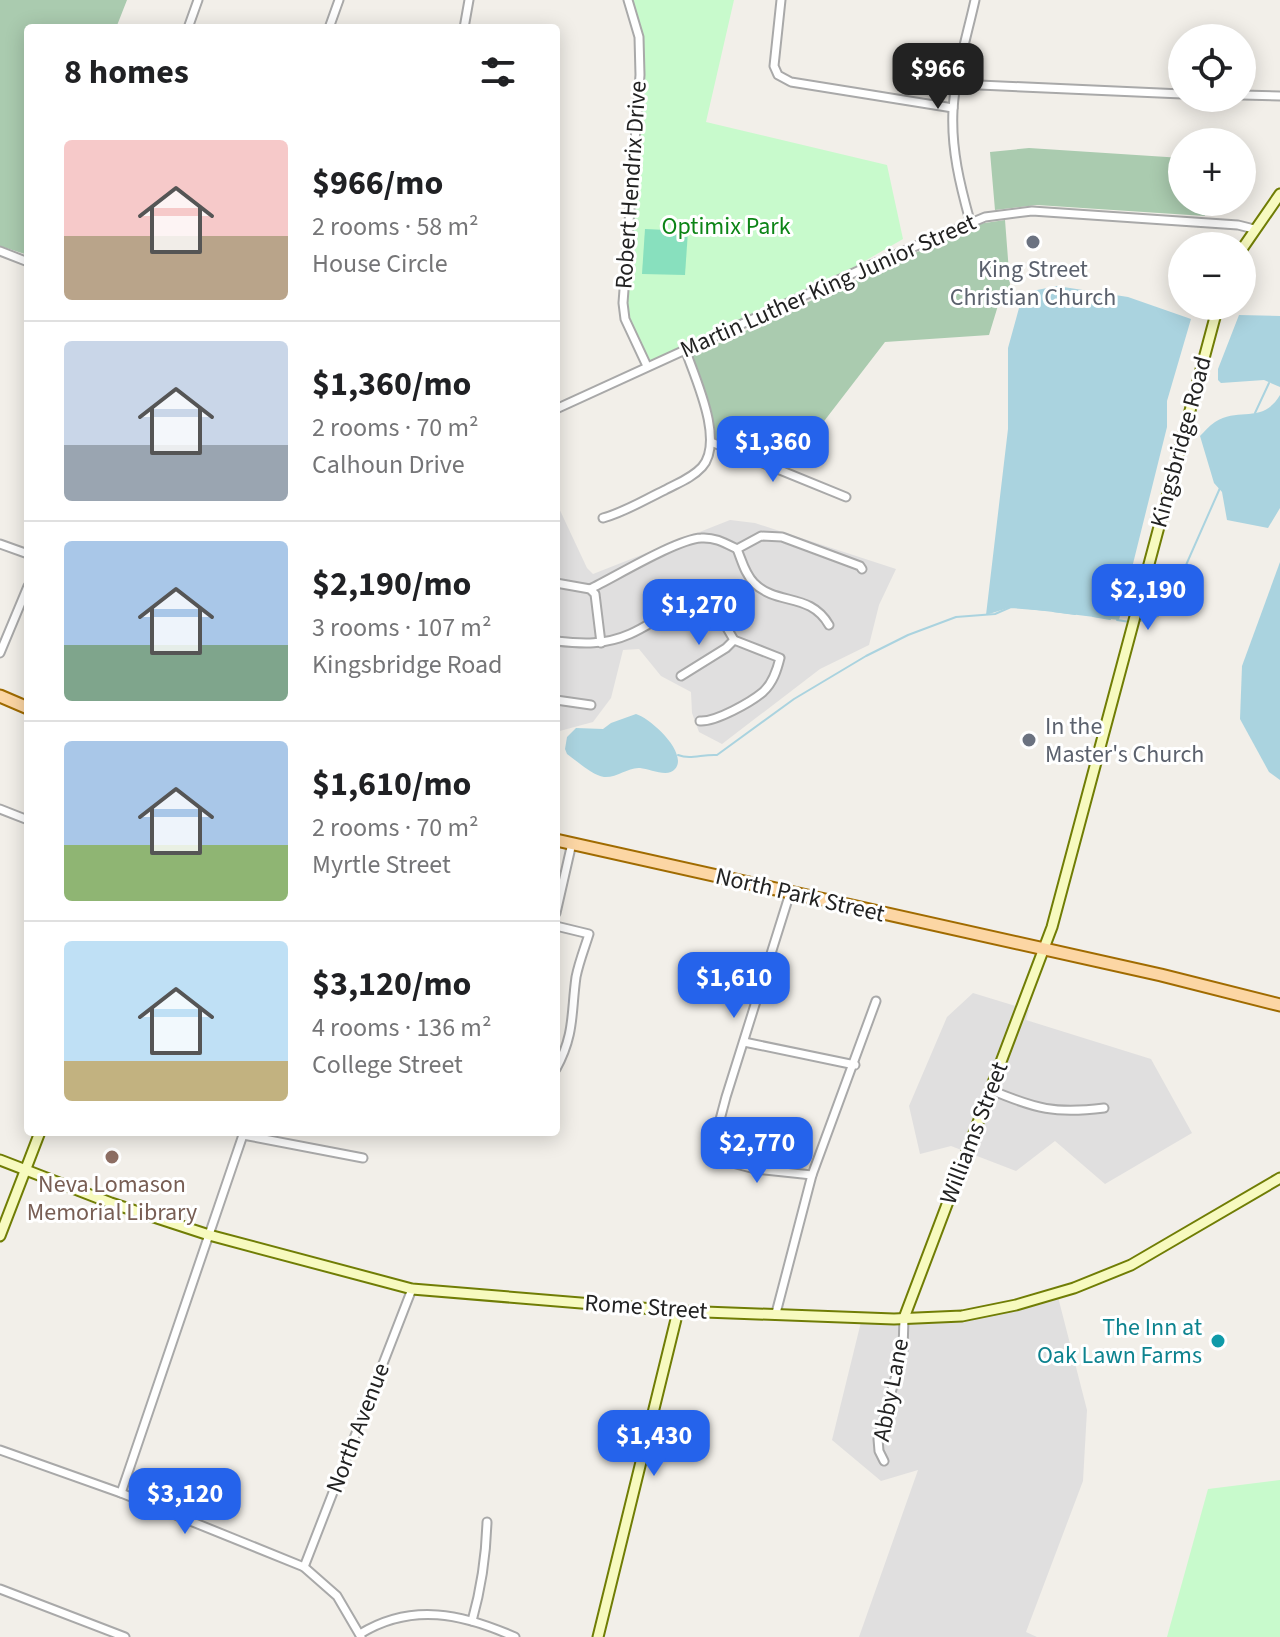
<!DOCTYPE html>
<html lang="en">
<head>
<meta charset="utf-8">
<style>
  :root { --surface:#fff; --page:#f2f2f2; --text:#202124; --muted:#757577; --line:#e0e0e0; --accent:#2563eb }
  body { margin:0; font-family:"Source Sans 3",sans-serif; background:var(--page); color:var(--text); height:100vh; display:flex; flex-direction:column; font-size:30px; white-space:nowrap }
  * { box-sizing:border-box; margin:0 }
  p { font-size:26px; color:var(--muted) }
  .icon { flex:none; width:44px; height:44px; fill:none; stroke:currentColor; stroke-width:2; stroke-linecap:round; stroke-linejoin:round }
  .map { position:relative; flex:1; overflow:hidden }
  .panel { position:absolute; left:24px; top:24px; width:536px; height:1112px; display:flex; flex-direction:column; background:var(--surface); border-radius:8px; box-shadow:0 4px 20px #0003 }
  .panel>* { flex:none }
  .controls { position:absolute; left:1168px; top:24px; display:grid; gap:16px }
  .controls a { display:grid; place-items:center; width:88px; height:88px; border-radius:50%; background:var(--surface); box-shadow:0 4px 20px #0003; font-size:40px }
  .price { position:absolute; translate:-50% -68px; padding:0 18px; border-radius:16px; background:var(--accent); color:#fff; font-size:26px; line-height:52px; filter:drop-shadow(0 2px 4px #0008) }
  .price::after { content:''; position:absolute; left:50%; top:48px; width:24px; height:18px; margin-left:-12px; background:inherit; clip-path:polygon(0 0,100% 0,50% 100%) }
  .price.on { background:#222; color:#fff }
  ul { padding:0; list-style:none }
  li { display:flex; align-items:center; gap:24px; height:200px; padding:0 40px }
  li+li { border-top:2px solid var(--line) }
  li span { display:grid; place-items:center; flex:none; width:224px; height:160px; border-radius:8px; color:#555 }
  li>.icon { margin-inline-start:auto }
  span .icon { width:96px; height:96px; fill:#fffc; stroke-width:1 }
  li b { font-size:34px }
  h2 { display:flex; justify-content:space-between; align-items:center; height:96px; padding:0 40px; font-size:34px }
  .map>svg:first-child { display:block }
  .residential { fill:#e0dfdf }
  .cemetery { fill:#aacbaf }
  .park { fill:#c8facc }
  .pitch { fill:#88e0be }
  .water { fill:#aad3df }
  .lines { fill:none; stroke-linecap:round; stroke-linejoin:round }
  .stream { stroke:#aad3df; stroke-width:2 }
  .street-casing { stroke:#a9a9a9; stroke-width:11 }
  .secondary-casing { stroke:#707d05; stroke-width:13 }
  .primary-casing { stroke:#a06b00; stroke-width:15 }
  .street { stroke:#fff; stroke-width:7 }
  .secondary { stroke:#f7fabf; stroke-width:9 }
  .primary { stroke:#fcd6a4; stroke-width:11 }
  .worship-dot { fill:#6b7280; stroke:#fff; stroke-width:3 }
  .education-dot { fill:#8d6e63; stroke:#fff; stroke-width:3 }
  .culture-dot { fill:#0f9aa8; stroke:#fff; stroke-width:3 }
  .labels { text-anchor:middle; dominant-baseline:central; stroke-width:6; stroke-linejoin:round; paint-order:stroke }
  .street-label { font-size:24px; fill:#222; stroke:#fff }
  .park-label { font-size:24px; fill:#0c8416; stroke:#fff }
  .worship-label { font-size:24px; fill:#5b616d; stroke:#fff }
  .education-label { font-size:24px; fill:#785e54; stroke:#fff }
  .culture-label { font-size:24px; fill:#0d838f; stroke:#fff; text-anchor:end }
</style>
</head>
<body>
<div class="map">
<svg width="1280" height="1637" viewBox="0 0 1280 1637">
  <rect width="100%" height="100%" fill="#f2efe9"/>
  <g class="residential">
    <path d="M557,504L587,568L593,574L730,520L755,523L896,569L879,605L869,645L820,669L722,744L699,732L692,713L691,692L661,676L639,649L623,650L611,698L593,722L556,732Z"/>
    <path d="M973,993L1029,1010L1026,1020L1151,1059L1192,1133L1105,1184L1055,1141L1016,1171L951,1146L920,1154L909,1106L947,1017Z"/>
    <path d="M1058,1297L1087,1410L1083,1481L1026,1632L1037,1637H859L918,1470L881,1481L832,1440L861,1322H918Z"/>
  </g>
  <g class="cemetery">
    <path d="M0,0H127L116,28H28V255L0,246Z"/>
    <path d="M1029,148L1182,158V202H1202L1205,216L1037,205L995,210L990,152Z"/>
    <path d="M1005,220L1010,285L1000,299L989,335L885,342L788,468L715,439L691,356L978,224Z"/>
  </g>
  <g class="park">
    <path d="M628,0H734L706,122L887,165L903,239L797,300L647,366L625,319L640,75L639,37Z"/>
    <path d="M1280,1480V1637H1167L1208,1489Z"/>
  </g>
  <path class="pitch" d="M645,229L688,231L685,275L642,274Z"/>
  <g class="water">
    <path d="M1057,286L1128,297L1191,319L1167,401V427L1119,620L1011,607L986,615L1008,429V348L1019,308L1032,291Z"/>
    <path d="M1239,315L1280,316V387L1264,380L1221,383L1218,380V369Z"/>
    <path d="M1280,395V508L1268,528L1227,520L1222,492L1214,483L1200,436C1204,432 1209,426 1215,422C1240,406 1262,425 1280,395Z"/>
    <path d="M1280,562V780L1269,772L1240,719L1242,666Z"/>
    <path d="M636,714C650,718 689,753 675,769C668,778 650,769 640,768C628,767 617,778 604,777C592,775 577,761 567,754L565,749L567,737L576,728L603,729L611,723Z"/>
  </g>
  <g class="lines">
    <g class="stream">
      <path d="M1255,413L1269,383"/>
      <path d="M1053,611L1075,614"/>
      <path d="M1093,616L1110,619"/>
      <path d="M1117,620L1130,622"/>
      <path d="M1136,622L1158,616L1175,590L1220,488"/>
      <path d="M678,755C691,760 702,754 717,755L794,699L866,656L908,635L956,617L995,614L1011,607L1047,610"/>
    </g>
    <defs>
      <g id="street">
        <path d="M628,0L639,37L640,75L623,303L625,319L647,366"/>
        <path d="M781,0L774,66L778,75L791,82L953,108"/>
        <path d="M188,28L198,0"/>
        <path d="M329,28L339,0"/>
        <path d="M464,28L469,0"/>
        <path d="M957,84L1182,94"/>
        <path d="M1242,95L1280,96"/>
        <path d="M970,221C960,185 951,149 953,110C955,74 967,36 975,0"/>
        <path d="M0,251L28,262"/>
        <path d="M556,409L871,265L985,217L1032,211L1238,225L1254,229"/>
        <path d="M711,442L846,497"/>
        <path d="M603,518C625,512 644,500 665,490C678,483 692,478 702,467C725,441 695,378 685,349"/>
        <path d="M0,544L28,554"/>
        <path d="M737,549L761,536L782,537L860,566L862,569"/>
        <path d="M556,583L590,589L595,594L601,643"/>
        <path d="M590,589C615,577 677,539 701,538C715,537 725,543 737,549C742,561 745,574 754,583C777,606 810,592 829,625"/>
        <path d="M556,641C583,644 605,645 630,634C656,623 682,598 711,601L734,640L780,658C777,670 773,683 763,692C751,702 716,722 700,721"/>
        <path d="M0,653L28,586"/>
        <path d="M681,676L726,648L734,640"/>
        <path d="M556,700L591,705"/>
        <path d="M0,809L28,820"/>
        <path d="M790,893L726,1097L710,1157L755,1169L812,1175"/>
        <path d="M556,913L572,843"/>
        <path d="M556,926L589,934C585,947 579,962 576,977C571,1013 575,1034 556,1069"/>
        <path d="M744,1042L855,1065"/>
        <path d="M991,1090C1036,1109 1055,1114 1104,1108"/>
        <path d="M243,1135L363,1158"/>
        <path d="M776,1313L812,1175L876,1001"/>
        <path d="M0,1450L121,1493L304,1567L337,1596L361,1637"/>
        <path d="M884,1461L879,1451L878,1439L903,1350L904,1318"/>
        <path d="M121,1493L244,1132"/>
        <path d="M304,1567L412,1289"/>
        <path d="M0,1589L125,1637"/>
        <path d="M472,1621C481,1589 486,1556 487,1522"/>
        <path d="M360,1634C412,1602 463,1614 515,1637"/>
      </g>
      <g id="secondary">
        <path d="M1242,249L1280,194"/>
        <path d="M0,1160L111,1203L209,1235L412,1289L678,1311L894,1319L962,1316L1016,1305L1074,1288L1131,1265L1280,1178"/>
        <path d="M0,1236L40,1132"/>
        <path d="M904,1318L1052,927L1218,306"/>
        <path d="M598,1637L678,1311"/>
      </g>
      <g id="primary">
        <path d="M0,696L28,708"/>
        <path d="M556,840L1161,975L1280,1005"/>
      </g>
    </defs>
    <use href="#street" class="street-casing"/>
    <use href="#secondary" class="secondary-casing"/>
    <use href="#primary" class="primary-casing"/>
    <use href="#street" class="street"/>
    <use href="#secondary" class="secondary"/>
    <use href="#primary" class="primary"/>
  </g>
  <g class="worship-dot">
    <circle cx="1033" cy="242" r="8"/>
    <circle cx="1029" cy="740" r="8"/>
  </g>
  <circle class="education-dot" cx="112" cy="1157" r="8"/>
  <circle class="culture-dot" cx="1218" cy="1341" r="8"/>
  <g class="labels">
    <g class="street-label">
      <text transform="translate(631 185) rotate(-86)">Robert Hendrix Drive</text>
      <text transform="translate(828 286) rotate(-24)">Martin Luther King Junior Street</text>
      <text transform="translate(1181 442) rotate(-75)">Kingsbridge Road</text>
      <text transform="translate(800 895) rotate(13)">North Park Street</text>
      <text transform="translate(974 1133) rotate(-69)">Williams Street</text>
      <text transform="translate(646 1307) rotate(4)">Rome Street</text>
      <text transform="translate(891 1390) rotate(-79)">Abby Lane</text>
      <text transform="translate(358 1428) rotate(-69)">North Avenue</text>
    </g>
    <g class="park-label">
      <text x="726" y="226">Optimix Park</text>
    </g>
    <g class="worship-label">
      <text x="1033" y="269">King Street<tspan x="1033" dy="28">Christian Church</tspan></text>
      <text x="1045" y="726" text-anchor="start">In the<tspan x="1045" dy="28">Master's Church</tspan></text>
    </g>
    <g class="education-label">
      <text x="112" y="1184">Neva Lomason<tspan x="112" dy="28">Memorial Library</tspan></text>
    </g>
    <g class="culture-label">
      <text x="1202" y="1327">The Inn at<tspan x="1202" dy="28">Oak Lawn Farms</tspan></text>
    </g>
  </g>
</svg>
<div class="controls">
<a><svg class="icon" aria-label="locate" viewBox="0 0 24 24"><circle cx="12" cy="12" r="6"/><path d="M12 2v4M12 18v4M2 12h4M18 12h4"/></svg></a>
<a>+</a>
<a>−</a>
</div>
<b class="price on" style="left:938px;top:111px">$966</b>
<b class="price" style="left:773px;top:484px">$1,360</b>
<b class="price" style="left:1148px;top:632px">$2,190</b>
<b class="price" style="left:699px;top:647px">$1,270</b>
<b class="price" style="left:734px;top:1020px">$1,610</b>
<b class="price" style="left:757px;top:1185px">$2,770</b>
<b class="price" style="left:654px;top:1478px">$1,430</b>
<b class="price" style="left:185px;top:1536px">$3,120</b>
<section class="panel">
<h2>8 homes<svg class="icon" aria-label="filters" viewBox="0 0 24 24"><path d="M4 7h16M4 17h16"/><circle cx="9" cy="7" r="2"/><circle cx="15" cy="17" r="2"/></svg></h2>
<ul>
<li><span style="background:linear-gradient(#f6c9c9 60%,#b9a48a 0)"><svg class="icon" aria-label="home" viewBox="0 0 24 24"><path d="M3 11l9-7 9 7M6 9v11h12V9"/></svg></span><div><b>$966/mo</b><p>2 rooms · 58 m²</p><p>House Circle</p></div></li>
<li><span style="background:linear-gradient(#c9d6e8 65%,#9aa5b1 0)"><svg class="icon" aria-label="home" viewBox="0 0 24 24"><path d="M3 11l9-7 9 7M6 9v11h12V9"/></svg></span><div><b>$1,360/mo</b><p>2 rooms · 70 m²</p><p>Calhoun Drive</p></div></li>
<li><span style="background:linear-gradient(#a9c7e8 65%,#7fa58c 0)"><svg class="icon" aria-label="home" viewBox="0 0 24 24"><path d="M3 11l9-7 9 7M6 9v11h12V9"/></svg></span><div><b>$2,190/mo</b><p>3 rooms · 107 m²</p><p>Kingsbridge Road</p></div></li>
<li><span style="background:linear-gradient(#a9c7e8 65%,#8fb573 0)"><svg class="icon" aria-label="home" viewBox="0 0 24 24"><path d="M3 11l9-7 9 7M6 9v11h12V9"/></svg></span><div><b>$1,610/mo</b><p>2 rooms · 70 m²</p><p>Myrtle Street</p></div></li>
<li><span style="background:linear-gradient(#bfe0f5 75%,#c2b280 0)"><svg class="icon" aria-label="home" viewBox="0 0 24 24"><path d="M3 11l9-7 9 7M6 9v11h12V9"/></svg></span><div><b>$3,120/mo</b><p>4 rooms · 136 m²</p><p>College Street</p></div></li>
</ul>
</section>
</div>
</body>
</html>
